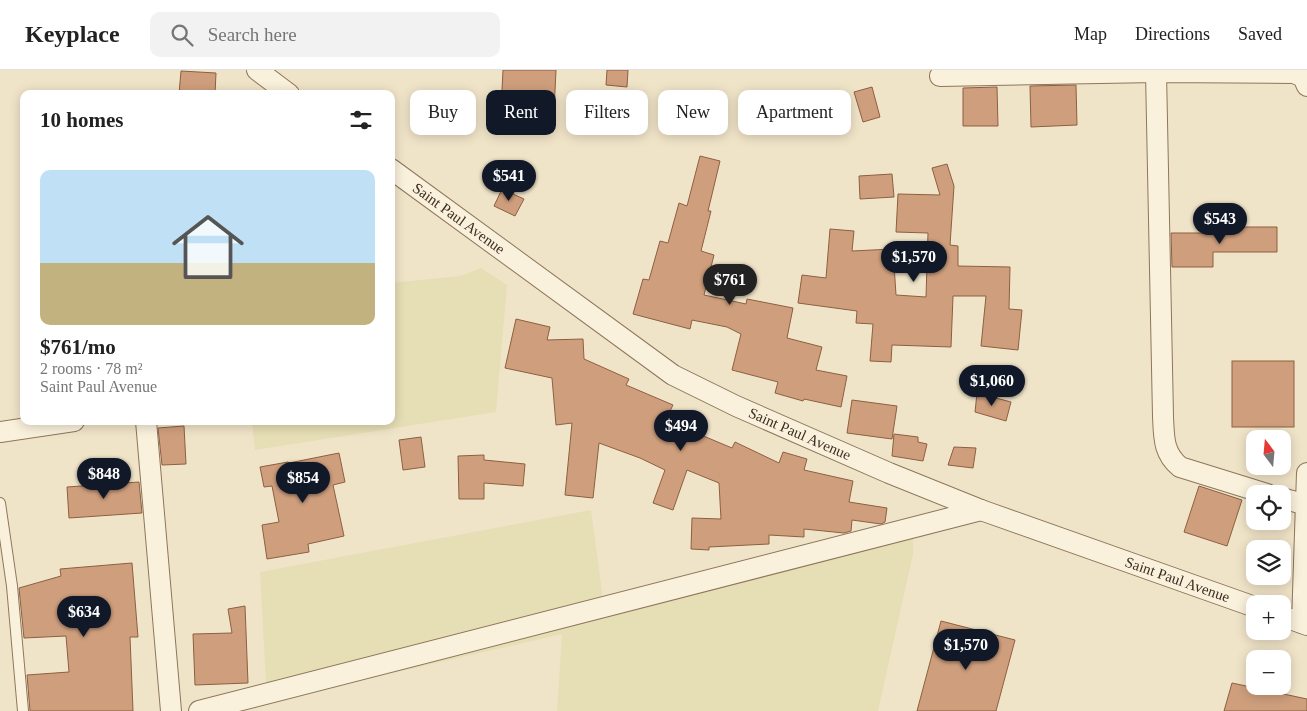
<!DOCTYPE html>
<html lang="en">
<head>
<meta charset="utf-8">
<style>
  :root { --surface:#fff; --page:#f2f2f2; --text:#222; --muted:#767676; --line:#e0e0e0; --accent:#111827 }
  body { margin:0; font-family:Georgia,serif; background:var(--page); color:var(--text); height:100vh; display:flex; flex-direction:column; font-size:19px; white-space:nowrap }
  * { box-sizing:border-box; margin:0 }
  p { font-size:16px; color:var(--muted) }
  .icon { flex:none; width:28px; height:28px; fill:none; stroke:currentColor; stroke-width:2; stroke-linecap:round; stroke-linejoin:round }
  .map { position:relative; flex:1; overflow:hidden }
  .side { position:absolute; left:20px; top:20px; width:375px; height:335px; display:flex; flex-direction:column; background:var(--surface); border-radius:10px; box-shadow:0 2px 12px #0003 }
  .side>* { flex:none }
  .guide { position:absolute; left:410px; top:20px; width:475px; height:45px; display:flex; gap:10px }
  .needle { width:32px; rotate:344deg }
  .tools { position:absolute; left:1246px; top:360px; display:grid; gap:10px }
  .tools a { display:grid; place-items:center; width:45px; height:45px; border-radius:10px; background:var(--surface); box-shadow:0 2px 12px #0003; font-size:25px }
  .price { position:absolute; translate:-50% -42px; padding:0 11px; border-radius:18px; background:var(--accent); color:#fff; font-size:16px; line-height:32px; filter:drop-shadow(0 1px 2px #0008) }
  .price::after { content:''; position:absolute; left:50%; top:30px; width:15px; height:11px; margin-left:-8px; background:inherit; clip-path:polygon(0 0,100% 0,50% 100%) }
  .price.on { background:#222; color:#fff }
  ul { padding:0; list-style:none }
  li { display:grid; align-content:center; gap:10px; height:265px; padding:0 20px }
  li span { display:grid; place-items:center; height:155px; border-radius:10px; color:#555 }
  li>.icon { margin-inline-start:auto }
  span .icon { width:90px; height:90px; fill:#fffc; stroke-width:1 }
  li b { font-size:21px }
  h2 { display:flex; justify-content:space-between; align-items:center; height:60px; padding:0 20px; font-size:21px }
  .pill { padding:0 18px; border-radius:10px; background:var(--surface); box-shadow:0 2px 12px #0003; font-size:18px; line-height:45px }
  .pill.on { background:var(--accent); color:#fff }
  header { display:flex; align-items:center; gap:30px; box-sizing:border-box; height:70px; padding:0 25px; background:var(--surface); border-bottom:1px solid var(--line) }
  header strong { font-size:24px }
  nav { display:flex; gap:28px; margin-inline-start:auto; font-size:18px }
  .search { width:350px; height:45px; background:var(--page); display:flex; align-items:center; gap:12px; box-sizing:border-box; padding:0 18px; border-radius:10px; color:var(--muted); font-size:19px }
  .map>svg:first-child { display:block }
  .farmland { fill:#e6deb5 }
  .building { fill:#cf9f7d; stroke:#8d5f41 }
  .lines { fill:none; stroke-linecap:round; stroke-linejoin:round }
  .service-casing { stroke:#8d765c; stroke-width:12 }
  .minor-casing { stroke:#8d765c; stroke-width:22 }
  .service { stroke:#faf1dc; stroke-width:10 }
  .minor { stroke:#faf1dc; stroke-width:20 }
  .labels { text-anchor:middle; dominant-baseline:central; stroke-width:5; stroke-linejoin:round; paint-order:stroke }
  .street-label { font-size:15px; fill:#3d2e20; stroke:#f7eed8 }
</style>
</head>
<body>
<header>
<strong>Keyplace</strong>
<div class="search"><svg class="icon" aria-label="search" viewBox="0 0 24 24"><circle cx="10" cy="10" r="6"/><path d="M15 15l6 6"/></svg>Search here</div>
<nav><a>Map</a><a>Directions</a><a>Saved</a></nav>
</header>
<div class="map">
<svg width="1307" height="641" viewBox="0 0 1307 641">
  <rect width="100%" height="100%" fill="#f0e4c8"/>
  <g class="farmland">
    <path d="M481,198L507,215L496,342L255,380L252,351H391V213L460,206Z"/>
    <path d="M591,440L605,544L913,466V484L878,641H557L562,564L267,632L260,502Z"/>
  </g>
  <g class="building">
    <path d="M503,0H556L553,62L500,60Z"/>
    <path d="M607,0H628L627,17L606,15Z"/>
    <path d="M181,1L216,3L215,24H179Z"/>
    <path d="M1076,15L1077,55L1031,57L1030,16Z"/>
    <path d="M872,17L880,47L863,52L854,22Z"/>
    <path d="M997,17L998,56H963V18Z"/>
    <path d="M700,86L720,91L708,141H711L701,181L714,185L704,225L746,234L747,229L793,238L787,268L822,277L816,300L847,306L841,337L804,329L803,331L775,323L778,312L732,300L741,264L727,257L692,250L690,259L633,244L643,209L649,210L660,171L668,173L679,133L687,136Z"/>
    <path d="M947,94L954,116L950,175L958,176V196L1010,197L1009,239L1022,240L1018,280L981,276L986,226H953L951,277L892,275L891,292L870,291L873,254L856,253L857,241L798,233L802,205L826,208L830,159L854,161L852,181L893,179L896,225L926,227L928,163L896,162L898,124L940,125L932,98Z"/>
    <path d="M892,104L894,127L860,129L859,106Z"/>
    <path d="M502,119L524,129L515,146L494,136Z"/>
    <path d="M1239,157H1277V182H1213V197H1172L1171,163H1239Z"/>
    <path d="M516,249L550,257L547,270L583,269L584,289L629,309L626,315L673,335L670,341L697,355L694,362L732,378L735,372L779,393L783,382L807,389L804,400L853,411L849,432L887,438L885,452L881,454L852,450L851,461L844,463L804,459V467L769,465V474L709,477V480L691,479L692,448L721,449L719,413L687,400L673,440L653,433L665,400L640,388L599,373L593,428L565,425L572,353L556,355L552,308L505,298Z"/>
    <rect x="1232" y="291" width="62" height="66"/>
    <path d="M977,323L1011,332L1006,351L975,342Z"/>
    <path d="M852,330L897,336L892,369L847,363Z"/>
    <path d="M184,356L186,394L162,395L158,358Z"/>
    <path d="M894,364L918,367V372L927,374L923,391L892,386Z"/>
    <path d="M421,367L425,397L403,400L399,370Z"/>
    <path d="M954,377L976,378L973,398L948,395Z"/>
    <path d="M339,383L345,412L333,415L344,466L308,474L309,482L267,489L262,455L279,452L272,416L264,417L260,397L288,392L289,393Z"/>
    <path d="M484,385V390L525,394L523,416L484,413V429H459L458,386Z"/>
    <path d="M139,412L142,443L69,448L67,417Z"/>
    <path d="M1199,416L1242,430L1227,476L1184,462Z"/>
    <path d="M132,493L138,567H130L133,641H30L27,605L69,602L66,566L24,568L19,518L61,506L60,499Z"/>
    <path d="M245,536L248,613L195,615L193,564L232,563L228,539Z"/>
    <path d="M941,551L1015,570L996,641H917Z"/>
    <path d="M1232,613L1307,629V641H1224Z"/>
  </g>
  <g class="lines">
    <defs>
      <path id="service" d="M0,433L12,516L23,641"/>
      <g id="minor">
        <path d="M257,0L289,24"/>
        <path d="M1156,2L1163,346C1164,367 1163,383 1180,397L1267,424"/>
        <path d="M940,6L1156,2L1294,3L1303,7L1307,16"/>
        <path id="s1" d="M391,99L673,305L736,336L889,403L981,440L1255,537"/>
        <path d="M146,351L171,641"/>
        <path d="M0,362L74,351"/>
        <path d="M1282,428L1306,435"/>
        <path d="M1282,546L1307,555"/>
        <path d="M1302,553L1307,403"/>
        <path d="M199,641L981,440"/>
      </g>
    </defs>
    <use href="#service" class="service-casing"/>
    <use href="#minor" class="minor-casing"/>
    <use href="#service" class="service"/>
    <use href="#minor" class="minor"/>
  </g>
  <g class="labels">
    <g class="street-label">
      <text stroke="none"><textPath href="#s1" startOffset="84">Saint Paul Avenue</textPath></text>
      <text stroke="none"><textPath href="#s1" startOffset="489">Saint Paul Avenue</textPath></text>
      <text stroke="none"><textPath href="#s1" startOffset="894">Saint Paul Avenue</textPath></text>
    </g>
  </g>
</svg>
<div class="tools">
<a><svg class="needle" viewBox="-14 -14 28 28"><path d="M0-13l5 13h-10z" fill="#e53935"/><path d="M0 13l5-13h-10z" fill="#767676"/></svg></a>
<a><svg class="icon" aria-label="locate" viewBox="0 0 24 24"><circle cx="12" cy="12" r="6"/><path d="M12 2v4M12 18v4M2 12h4M18 12h4"/></svg></a>
<a><svg class="icon" aria-label="layers" viewBox="0 0 24 24"><path d="M12 4l9 5-9 5-9-5zM3 14l9 5 9-5"/></svg></a>
<a>+</a>
<a>−</a>
</div>
<b class="price" style="left:509px;top:132px">$541</b>
<b class="price" style="left:1220px;top:175px">$543</b>
<b class="price" style="left:914px;top:213px">$1,570</b>
<b class="price on" style="left:730px;top:236px">$761</b>
<b class="price" style="left:992px;top:337px">$1,060</b>
<b class="price" style="left:681px;top:382px">$494</b>
<b class="price" style="left:104px;top:430px">$848</b>
<b class="price" style="left:303px;top:434px">$854</b>
<b class="price" style="left:84px;top:568px">$634</b>
<b class="price" style="left:966px;top:601px">$1,570</b>
<div class="guide">
<a class="pill">Buy</a>
<a class="pill on">Rent</a>
<a class="pill">Filters</a>
<a class="pill">New</a>
<a class="pill">Apartment</a>
</div>
<section class="side">
<h2>10 homes<svg class="icon" aria-label="filters" viewBox="0 0 24 24"><path d="M4 7h16M4 17h16"/><circle cx="9" cy="7" r="2"/><circle cx="15" cy="17" r="2"/></svg></h2>
<ul>
<li><span style="background:linear-gradient(#bfe0f5 60%,#c2b280 0)"><svg class="icon" aria-label="home" viewBox="0 0 24 24"><path d="M3 11l9-7 9 7M6 9v11h12V9"/></svg></span><div><b>$761/mo</b><p>2 rooms · 78 m²</p><p>Saint Paul Avenue</p></div></li>
</ul>
</section>
</div>
</body>
</html>
